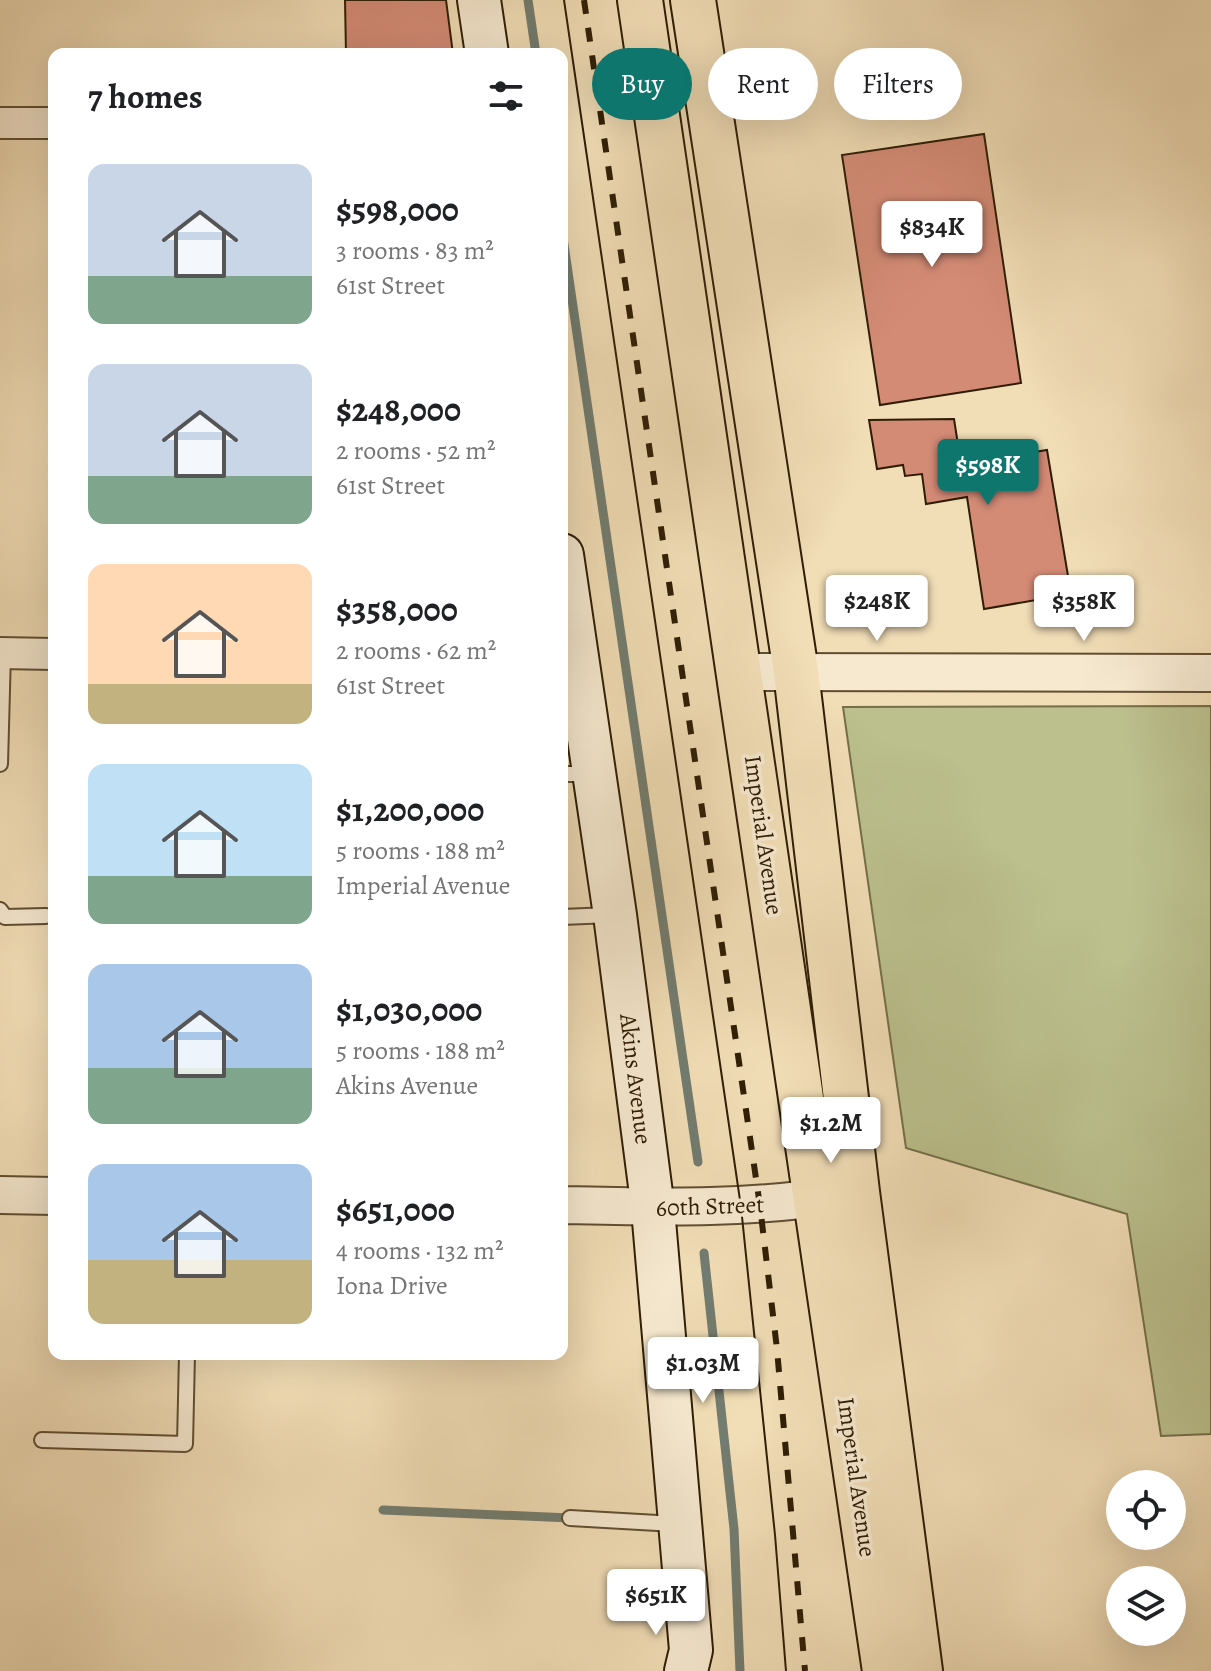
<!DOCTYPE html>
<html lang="en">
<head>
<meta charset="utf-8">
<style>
  :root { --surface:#fff; --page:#f6f6f6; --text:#202124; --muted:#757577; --accent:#0f766e }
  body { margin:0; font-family:Alegreya,serif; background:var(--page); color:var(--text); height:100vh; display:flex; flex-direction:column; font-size:30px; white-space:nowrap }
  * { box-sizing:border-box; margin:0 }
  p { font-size:26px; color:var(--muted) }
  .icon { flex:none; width:44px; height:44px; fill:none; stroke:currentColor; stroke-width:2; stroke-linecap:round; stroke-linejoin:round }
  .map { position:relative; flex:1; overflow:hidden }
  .details { position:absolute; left:48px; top:48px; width:520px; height:1312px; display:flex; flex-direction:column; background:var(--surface); border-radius:16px; box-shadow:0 8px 32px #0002 }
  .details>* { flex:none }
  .top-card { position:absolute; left:592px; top:48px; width:498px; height:72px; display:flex; gap:16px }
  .fabs { position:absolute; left:1106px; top:1470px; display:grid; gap:16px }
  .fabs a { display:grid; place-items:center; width:80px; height:80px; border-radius:50%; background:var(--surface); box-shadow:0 8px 32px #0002; font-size:40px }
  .price { position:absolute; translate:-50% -68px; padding:0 18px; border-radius:8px; background:#fff; color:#222; font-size:26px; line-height:52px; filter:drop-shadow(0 2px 4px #0008) }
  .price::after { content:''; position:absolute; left:50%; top:48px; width:24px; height:18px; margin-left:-12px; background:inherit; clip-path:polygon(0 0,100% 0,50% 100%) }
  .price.current { background:var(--accent); color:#fff }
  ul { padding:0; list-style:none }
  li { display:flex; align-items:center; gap:24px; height:200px; padding:0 40px }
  li span { display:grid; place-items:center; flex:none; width:224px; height:160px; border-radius:16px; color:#555 }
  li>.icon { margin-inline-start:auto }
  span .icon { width:96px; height:96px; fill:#fffc; stroke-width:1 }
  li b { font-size:34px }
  h2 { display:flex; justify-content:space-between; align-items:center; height:96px; padding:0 40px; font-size:34px }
  .tag { padding:0 28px; border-radius:36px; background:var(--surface); box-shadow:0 8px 32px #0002; font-size:28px; line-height:72px }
  .tag.current { background:var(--accent); color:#fff }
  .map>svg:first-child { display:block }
  .green { fill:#bbc08d; stroke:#756f49; stroke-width:2 }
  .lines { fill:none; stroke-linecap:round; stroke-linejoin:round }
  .stream { stroke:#727c70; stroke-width:9 }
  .building { fill:#d48b76; stroke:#2f1e05; stroke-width:2 }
  .service-casing { stroke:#604e31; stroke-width:18 }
  .minor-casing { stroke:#604e31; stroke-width:34 }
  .tertiary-casing { stroke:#604e31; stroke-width:40 }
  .secondary-casing { stroke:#2f1e05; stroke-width:46 }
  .primary-casing { stroke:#2f1e05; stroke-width:48 }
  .service { stroke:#f6e9d0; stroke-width:14 }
  .minor { stroke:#f6e9d0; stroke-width:30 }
  .tertiary { stroke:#f6e9d0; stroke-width:36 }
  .secondary { stroke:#f6e9d0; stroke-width:42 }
  .primary { stroke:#f1ddb6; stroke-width:44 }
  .tram { stroke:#2f1e05; stroke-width:2 }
  .rail { stroke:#2f1e05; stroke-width:6; stroke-dasharray:14 14; stroke-linecap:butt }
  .labels { text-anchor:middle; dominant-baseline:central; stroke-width:7; stroke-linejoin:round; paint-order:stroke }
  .street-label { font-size:24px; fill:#2f1e05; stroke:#f6e9d0 }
</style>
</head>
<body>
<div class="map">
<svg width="1211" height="1671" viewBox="0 0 1211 1671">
  <rect width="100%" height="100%" fill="#f1ddb6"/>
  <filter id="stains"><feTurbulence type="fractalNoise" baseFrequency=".0025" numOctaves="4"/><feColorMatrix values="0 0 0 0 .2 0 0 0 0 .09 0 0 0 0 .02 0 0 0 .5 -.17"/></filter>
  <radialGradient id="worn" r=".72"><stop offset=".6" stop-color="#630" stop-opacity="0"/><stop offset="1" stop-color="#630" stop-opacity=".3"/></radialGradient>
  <path class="green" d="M1211,706V1434L1161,1436L1127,1214L906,1148L843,707Z"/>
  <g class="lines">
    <g class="stream">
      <path d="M528,0L536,54"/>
      <path d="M562,231L698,1162"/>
      <path d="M704,1253L734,1529L740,1671"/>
      <path d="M383,1510L570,1518"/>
    </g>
  </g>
  <g class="building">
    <path d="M345,0H446L453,54H346Z"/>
    <path d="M984,134L1021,383L880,405L842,155Z"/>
    <path d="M954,419L961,464L1047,450L1071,594L984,609L967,497L926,504L922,474L905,476L903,465L877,469L869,420Z"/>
  </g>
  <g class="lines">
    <defs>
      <g id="service">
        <path d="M0,764L3,653"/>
        <path d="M562,774H591"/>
        <path d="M0,910L5,917L46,916"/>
        <path d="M562,917L610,915"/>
        <path d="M42,1440L185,1444L187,1354"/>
        <path d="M570,1518L675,1524"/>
      </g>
      <g id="minor">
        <path d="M0,123H54"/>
        <path d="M0,653L54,654"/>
      </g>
      <g id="tertiary">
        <path d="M741,672L1211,673"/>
        <path d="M0,1195L54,1196"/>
        <path d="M562,1205C657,1207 749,1210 843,1194"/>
      </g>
      <g id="secondary">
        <path d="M479,0L487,54"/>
        <path d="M562,555L615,915L653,1209L691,1650L686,1671"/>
      </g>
      <g id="primary">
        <path d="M640,0L885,1671"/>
        <path d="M693,0L796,672L857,1192L920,1671"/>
      </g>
    </defs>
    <use href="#service" class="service-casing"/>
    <use href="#minor" class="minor-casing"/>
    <use href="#tertiary" class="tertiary-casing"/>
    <use href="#secondary" class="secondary-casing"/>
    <use href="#primary" class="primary-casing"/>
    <use href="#service" class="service"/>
    <use href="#minor" class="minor"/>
    <use href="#tertiary" class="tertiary"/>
    <use href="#secondary" class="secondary"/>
    <use href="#primary" class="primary"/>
    <path class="tram" d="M564,0L741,1207L775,1535L786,1671"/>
    <path class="rail" d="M584,0L760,1206L777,1349L805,1671"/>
  </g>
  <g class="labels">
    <g class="street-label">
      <text transform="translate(764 835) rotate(82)">Imperial Avenue</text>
      <text transform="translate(636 1079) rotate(83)">Akins Avenue</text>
      <text transform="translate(710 1206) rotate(-2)">60th Street</text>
      <text transform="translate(857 1477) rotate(82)">Imperial Avenue</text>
    </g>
  </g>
  <rect width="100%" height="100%" filter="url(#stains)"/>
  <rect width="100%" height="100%" fill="url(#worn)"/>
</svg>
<div class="fabs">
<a><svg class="icon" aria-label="locate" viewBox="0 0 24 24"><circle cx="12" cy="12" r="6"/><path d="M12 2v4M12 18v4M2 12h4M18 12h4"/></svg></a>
<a><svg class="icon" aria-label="layers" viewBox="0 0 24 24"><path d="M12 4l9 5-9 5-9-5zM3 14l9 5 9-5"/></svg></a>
</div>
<b class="price" style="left:932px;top:269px">$834K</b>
<b class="price current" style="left:988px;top:507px">$598K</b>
<b class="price" style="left:877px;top:643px">$248K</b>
<b class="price" style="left:1084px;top:643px">$358K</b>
<b class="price" style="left:831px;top:1165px">$1.2M</b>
<b class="price" style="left:703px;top:1405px">$1.03M</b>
<b class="price" style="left:656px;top:1637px">$651K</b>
<div class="top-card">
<a class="tag current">Buy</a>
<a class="tag">Rent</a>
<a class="tag">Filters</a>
</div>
<section class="details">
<h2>7 homes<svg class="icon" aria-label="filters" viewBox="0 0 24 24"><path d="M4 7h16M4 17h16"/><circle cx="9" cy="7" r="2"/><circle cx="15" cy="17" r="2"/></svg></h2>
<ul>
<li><span style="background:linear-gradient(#c9d6e8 70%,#7fa58c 0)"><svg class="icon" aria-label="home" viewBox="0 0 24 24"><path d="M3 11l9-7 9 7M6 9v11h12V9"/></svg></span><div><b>$598,000</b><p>3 rooms · 83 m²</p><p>61st Street</p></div></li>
<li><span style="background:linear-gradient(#c9d6e8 70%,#7fa58c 0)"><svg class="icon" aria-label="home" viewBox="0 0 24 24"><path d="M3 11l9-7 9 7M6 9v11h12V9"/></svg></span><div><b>$248,000</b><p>2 rooms · 52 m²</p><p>61st Street</p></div></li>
<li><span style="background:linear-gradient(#ffd9b3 75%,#c2b280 0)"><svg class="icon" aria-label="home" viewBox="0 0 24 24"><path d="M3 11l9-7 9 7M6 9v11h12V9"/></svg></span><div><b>$358,000</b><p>2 rooms · 62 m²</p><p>61st Street</p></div></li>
<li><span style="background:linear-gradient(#bfe0f5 70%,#7fa58c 0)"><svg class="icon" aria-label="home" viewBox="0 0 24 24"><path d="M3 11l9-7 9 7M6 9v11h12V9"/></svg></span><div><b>$1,200,000</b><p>5 rooms · 188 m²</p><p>Imperial Avenue</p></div></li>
<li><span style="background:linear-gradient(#a9c7e8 65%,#7fa58c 0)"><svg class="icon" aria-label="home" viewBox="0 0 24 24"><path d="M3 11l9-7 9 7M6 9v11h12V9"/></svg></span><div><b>$1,030,000</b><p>5 rooms · 188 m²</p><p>Akins Avenue</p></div></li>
<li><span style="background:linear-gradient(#a9c7e8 60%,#c2b280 0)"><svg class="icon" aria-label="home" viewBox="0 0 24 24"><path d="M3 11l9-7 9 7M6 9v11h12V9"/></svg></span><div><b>$651,000</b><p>4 rooms · 132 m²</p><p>Iona Drive</p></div></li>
</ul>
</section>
</div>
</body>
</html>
